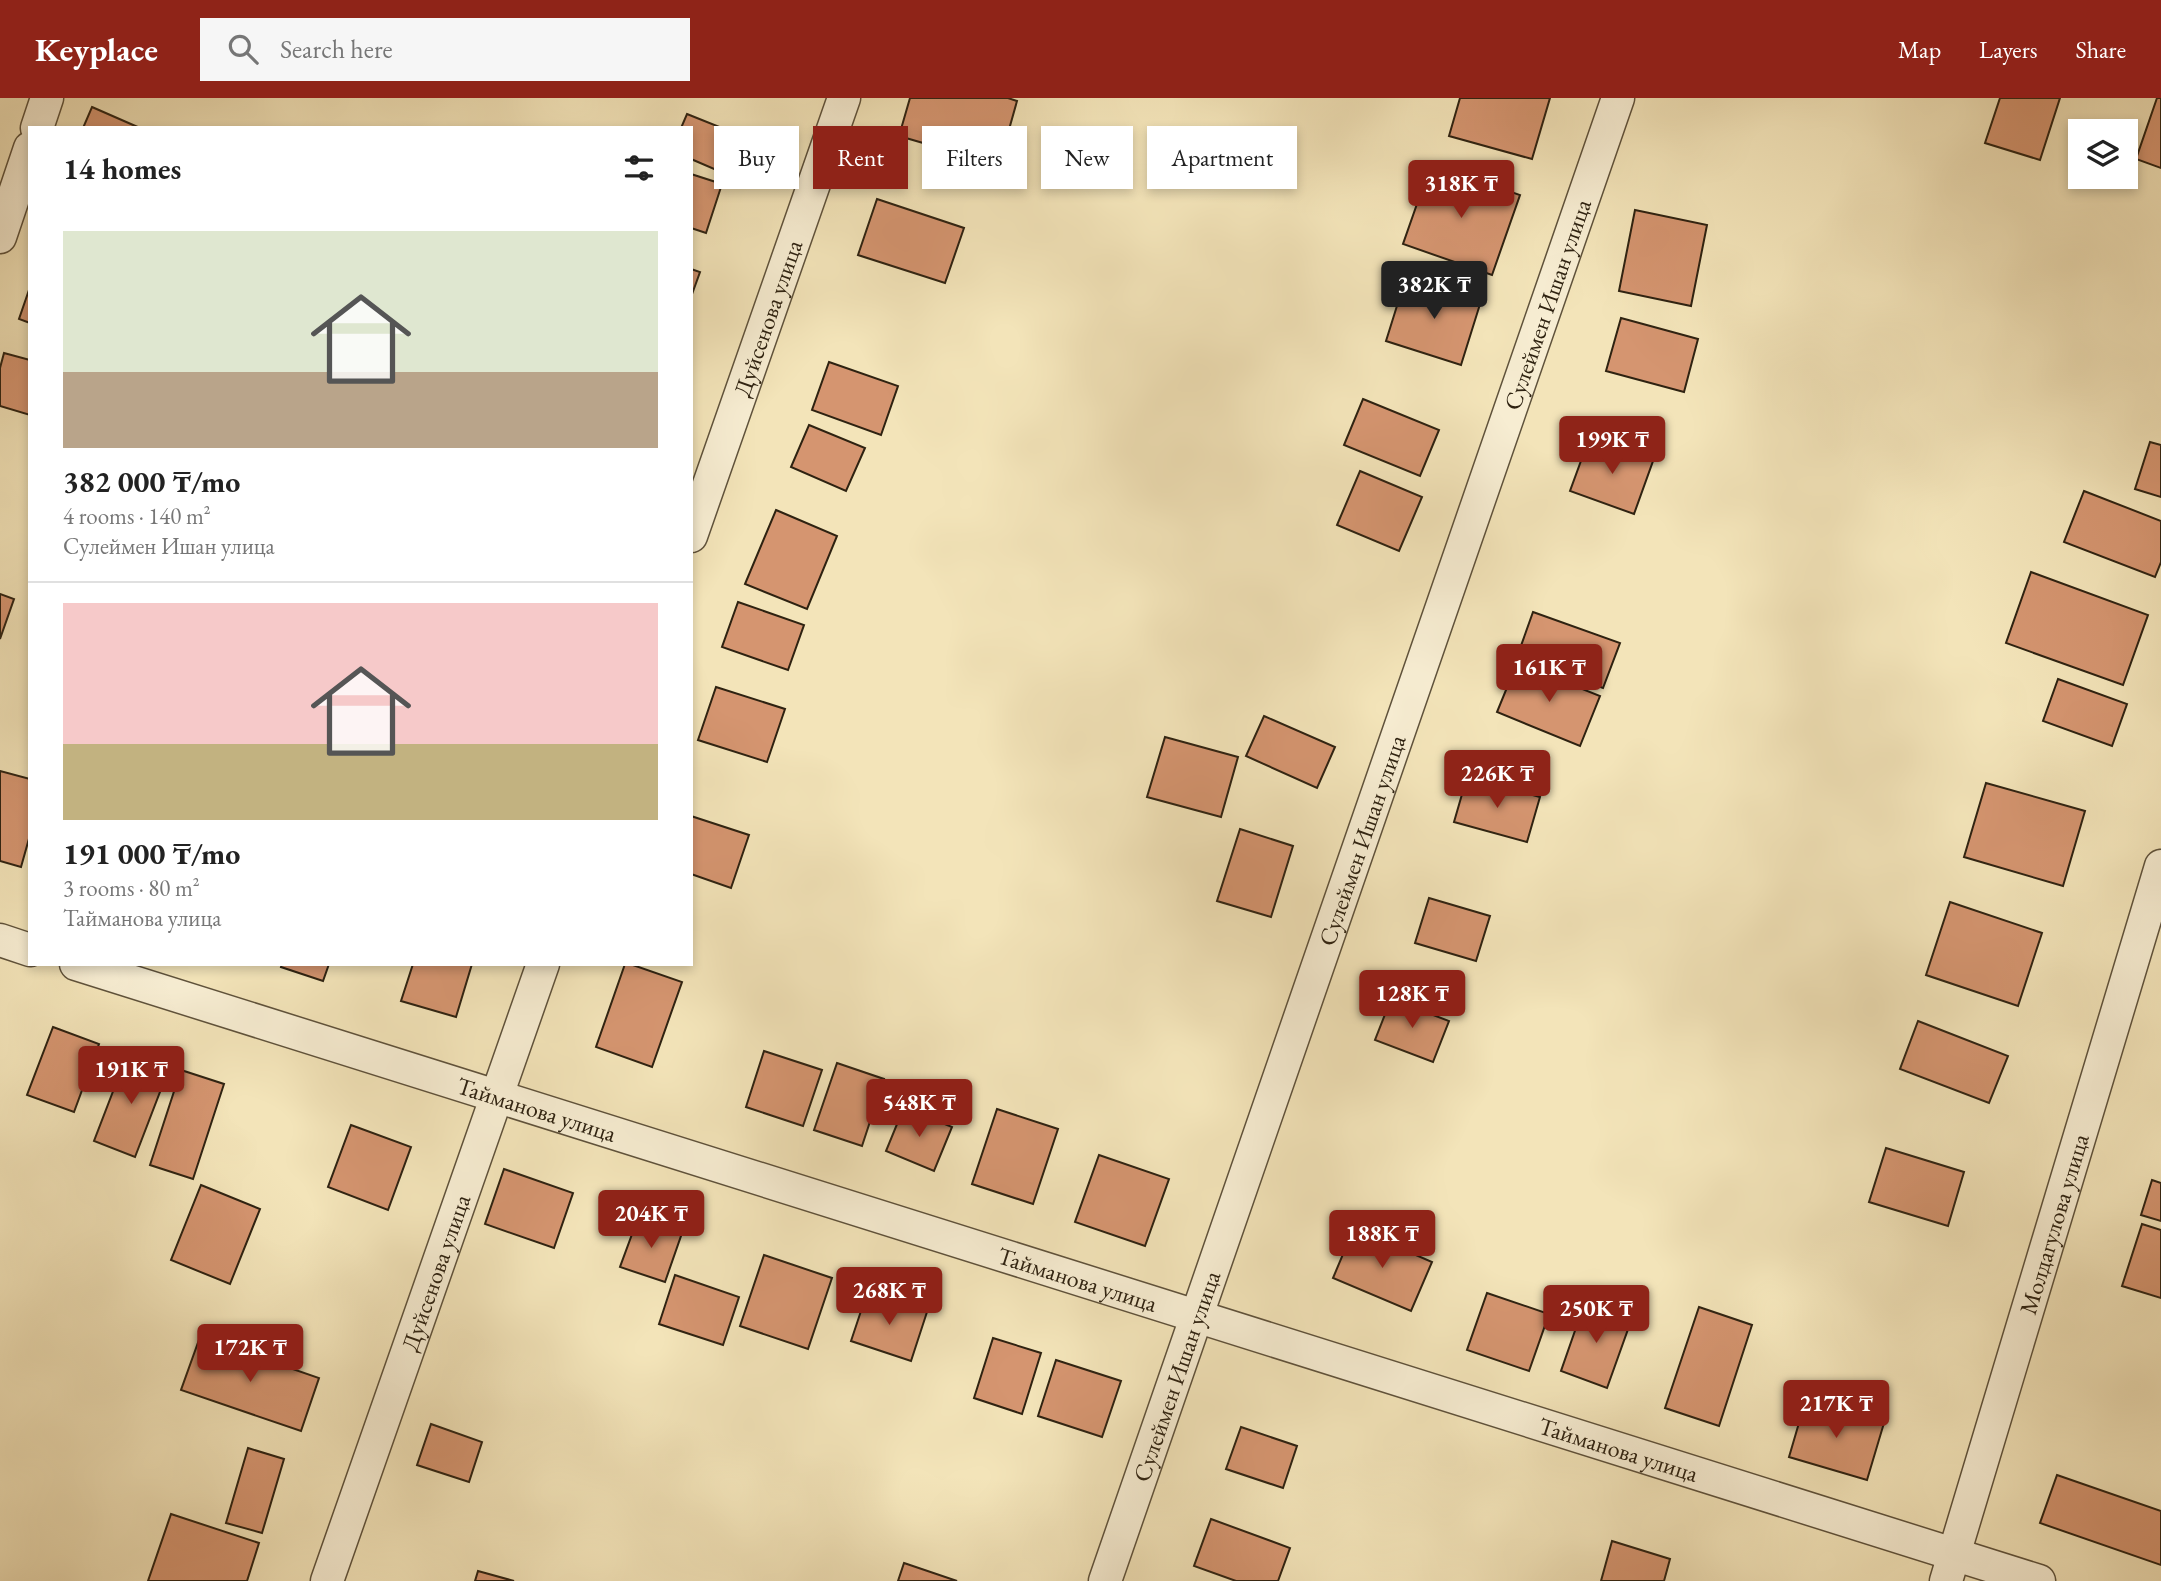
<!DOCTYPE html>
<html lang="en">
<head>
<meta charset="utf-8">
<style>
  :root { --surface:#fff; --page:#f6f6f6; --text:#222; --muted:#767676; --line:#e0e0e0; --accent:#8f2418 }
  body { margin:0; font-family:"EB Garamond",serif; background:var(--page); color:var(--text); height:100vh; display:flex; flex-direction:column; font-size:26px; white-space:nowrap }
  * { box-sizing:border-box; margin:0 }
  p { font-size:23px; color:var(--muted) }
  .icon { flex:none; width:38px; height:38px; fill:none; stroke:currentColor; stroke-width:2; stroke-linecap:round; stroke-linejoin:round }
  .map { position:relative; flex:1; overflow:hidden }
  .details { position:absolute; left:28px; top:28px; width:665px; height:840px; display:flex; flex-direction:column; background:var(--surface); border-radius:0px; box-shadow:0 4px 10px #0003 }
  .details>* { flex:none }
  .guide { position:absolute; left:714px; top:28px; width:665px; height:63px; display:flex; gap:14px }
  .tools { position:absolute; left:2068px; top:21px; display:grid; gap:14px }
  .tools a { display:grid; place-items:center; width:70px; height:70px; border-radius:0px; background:var(--surface); box-shadow:0 4px 10px #0003; font-size:35px }
  .price { position:absolute; translate:-50% -60px; padding:0 16px; border-radius:7px; background:var(--accent); color:#fff; font-size:23px; line-height:46px; filter:drop-shadow(0 2px 4px #0008) }
  .price::after { content:''; position:absolute; left:50%; top:42px; width:21px; height:16px; margin-left:-10px; background:inherit; clip-path:polygon(0 0,100% 0,50% 100%) }
  .price.current { background:#222; color:#fff }
  ul { padding:0; list-style:none }
  li { display:grid; align-content:center; gap:14px; height:371px; padding:0 35px }
  li+li { border-top:2px solid var(--line) }
  li span { display:grid; place-items:center; height:217px; border-radius:0px; color:#555 }
  li>.icon { margin-inline-start:auto }
  span .icon { width:126px; height:126px; fill:#fffc; stroke-width:1 }
  li b { font-size:30px }
  h2 { display:flex; justify-content:space-between; align-items:center; height:84px; padding:0 35px; font-size:30px }
  .pill { padding:0 24px; border-radius:0px; background:var(--surface); box-shadow:0 4px 10px #0003; font-size:24px; line-height:63px }
  .pill.current { background:var(--accent); color:#fff }
  header { display:flex; align-items:center; gap:42px; box-sizing:border-box; height:98px; padding:0 35px; background:var(--accent); color:#fff }
  header strong { font-size:33px }
  nav { display:flex; gap:38px; margin-inline-start:auto; font-size:24px }
  .search { width:490px; height:63px; background:var(--page); display:flex; align-items:center; gap:18px; box-sizing:border-box; padding:0 24px; border-radius:0px; color:var(--muted); font-size:26px }
  .map>svg:first-child { display:block }
  .building { fill:#d59570; stroke:#2e2211; stroke-width:2 }
  .lines { fill:none; stroke-linecap:round; stroke-linejoin:round }
  .street-casing { stroke:#5f523b; stroke-width:35 }
  .street { stroke:#f7edd2; stroke-width:32 }
  .labels { text-anchor:middle; dominant-baseline:central; stroke-width:5; stroke-linejoin:round; paint-order:stroke }
  .street-label { font-size:24px; fill:#2e2211; stroke:#f7edd2 }
</style>
</head>
<body>
<header>
<strong>Keyplace</strong>
<div class="search"><svg class="icon" aria-label="search" viewBox="0 0 24 24"><circle cx="10" cy="10" r="6"/><path d="M15 15l6 6"/></svg>Search here</div>
<nav><a>Map</a><a>Layers</a><a>Share</a></nav>
</header>
<div class="map">
<svg width="2161" height="1483" viewBox="0 0 2161 1483">
  <rect width="100%" height="100%" fill="#f3e4b9"/>
  <filter id="stains"><feTurbulence type="fractalNoise" baseFrequency=".00286" numOctaves="4"/><feColorMatrix values="0 0 0 0 .2 0 0 0 0 .09 0 0 0 0 .02 0 0 0 .5 -.17"/></filter>
  <radialGradient id="worn" r=".72"><stop offset=".6" stop-color="#630" stop-opacity="0"/><stop offset="1" stop-color="#630" stop-opacity=".3"/></radialGradient>
  <g class="building">
    <path d="M910,0H1008L1017,3L999,67L899,38Z"/>
    <path d="M1460,0H1550L1532,61L1449,38Z"/>
    <path d="M2000,0H2060L2040,62L1985,45Z"/>
    <path d="M2157,0H2161V70L2136,61Z"/>
    <path d="M92,9L140,30H83Z"/>
    <path d="M687,16L737,36L721,74L691,61V30H681Z"/>
    <path d="M1431,66L1520,97L1492,177L1403,146Z"/>
    <path d="M691,76L722,86L706,135L691,130Z"/>
    <path d="M877,101L964,130L945,185L858,157Z"/>
    <path d="M1635,112L1707,127L1691,208L1619,193Z"/>
    <path d="M691,171L700,174L691,199Z"/>
    <path d="M1406,179L1481,203L1461,267L1386,243Z"/>
    <path d="M30,189V225L19,221Z"/>
    <path d="M1621,220L1698,241L1684,294L1606,273Z"/>
    <path d="M4,255L30,262V317L0,308V270Z"/>
    <path d="M829,264L898,288L881,337L812,312Z"/>
    <path d="M1363,301L1439,332L1420,378L1344,347Z"/>
    <path d="M809,327L865,350L846,393L791,369Z"/>
    <path d="M1589,341L1653,363L1634,416L1570,393Z"/>
    <path d="M2150,344L2161,347V399L2135,391Z"/>
    <path d="M1360,373L1422,399L1399,453L1337,427Z"/>
    <path d="M2084,393L2161,423V464L2155,479L2064,444Z"/>
    <path d="M776,412L837,438L807,511L745,486Z"/>
    <path d="M2031,474L2148,517L2123,587L2006,545Z"/>
    <path d="M0,496L14,501L0,541Z"/>
    <path d="M738,504L804,527L788,572L722,549Z"/>
    <path d="M1533,514L1620,545L1603,590L1517,559Z"/>
    <path d="M1517,565L1600,598L1580,648L1497,614Z"/>
    <path d="M2058,581L2127,606L2112,648L2043,623Z"/>
    <path d="M716,589L785,611L767,664L698,642Z"/>
    <path d="M1264,618L1335,649L1317,690L1246,658Z"/>
    <path d="M1165,639L1238,659L1221,719L1147,699Z"/>
    <path d="M0,673L30,681V737L21,769L0,763Z"/>
    <path d="M1467,679L1540,699L1527,744L1454,724Z"/>
    <path d="M1986,685L2085,713L2063,788L1964,759Z"/>
    <path d="M691,718L749,737L731,790L691,776Z"/>
    <path d="M1240,731L1293,748L1271,819L1217,803Z"/>
    <path d="M1429,800L1490,818L1476,863L1415,845Z"/>
    <path d="M1950,804L2042,835L2018,908L1926,877Z"/>
    <path d="M282,866H329L323,883L281,869Z"/>
    <path d="M413,866H472L456,919L401,903Z"/>
    <path d="M625,866H630L682,884L652,969L596,949Z"/>
    <path d="M1391,901L1449,923L1433,964L1375,942Z"/>
    <path d="M1918,923L2008,958L1989,1005L1900,971Z"/>
    <path d="M53,929L99,946L74,1014L27,997Z"/>
    <path d="M764,953L822,972L803,1028L746,1009Z"/>
    <path d="M127,957L168,973L135,1059L94,1043Z"/>
    <path d="M837,965L884,981L862,1048L814,1032Z"/>
    <path d="M181,972L224,986L193,1081L150,1067Z"/>
    <path d="M904,1009L952,1029L934,1073L886,1053Z"/>
    <path d="M997,1011L1058,1031L1033,1106L972,1086Z"/>
    <path d="M351,1027L411,1049L388,1112L328,1089Z"/>
    <path d="M1886,1050L1964,1074L1948,1128L1869,1104Z"/>
    <path d="M1099,1057L1169,1081L1145,1148L1075,1124Z"/>
    <path d="M504,1071L573,1095L554,1150L485,1126Z"/>
    <path d="M2152,1082L2161,1085V1123L2141,1117Z"/>
    <path d="M201,1087L260,1111L230,1186L171,1162Z"/>
    <path d="M638,1120L682,1135L665,1184L620,1169Z"/>
    <path d="M2142,1126L2161,1132V1200L2122,1188Z"/>
    <path d="M1354,1130L1432,1164L1411,1213L1333,1180Z"/>
    <path d="M764,1157L832,1180L808,1251L740,1228Z"/>
    <path d="M675,1177L739,1199L723,1247L659,1226Z"/>
    <path d="M867,1195L927,1214L911,1263L851,1243Z"/>
    <path d="M1487,1195L1549,1216L1529,1273L1467,1252Z"/>
    <path d="M1585,1204L1632,1220L1607,1290L1561,1273Z"/>
    <path d="M1699,1209L1752,1227L1719,1328L1665,1310Z"/>
    <path d="M200,1239L319,1280L301,1333L181,1292Z"/>
    <path d="M993,1240L1041,1255L1022,1316L974,1300Z"/>
    <path d="M1056,1262L1121,1283L1102,1339L1038,1318Z"/>
    <path d="M1806,1301L1884,1325L1867,1382L1789,1359Z"/>
    <path d="M431,1326L482,1344L469,1384L417,1367Z"/>
    <path d="M1241,1329L1297,1348L1283,1390L1226,1371Z"/>
    <path d="M248,1350L284,1361L262,1435L226,1425Z"/>
    <path d="M2057,1377L2161,1413V1467L2040,1425Z"/>
    <path d="M171,1416L259,1445L247,1483H148Z"/>
    <path d="M1211,1421L1290,1450L1278,1483H1236L1194,1468Z"/>
    <path d="M1612,1443L1670,1461L1664,1483H1601Z"/>
    <path d="M904,1465L957,1483H898Z"/>
    <path d="M478,1473L514,1483H475Z"/>
  </g>
  <g class="lines">
    <defs>
      <g id="street">
        <path d="M37,30L47,0"/>
        <path d="M0,139L30,50"/>
        <path id="s1" d="M691,438L844,0"/>
        <path d="M0,842L30,852"/>
        <path id="s2" d="M76,866L2039,1483"/>
        <path id="s3" d="M327,1483L543,866"/>
        <path id="s4" d="M1105,1483L1618,0"/>
        <path id="s5" d="M1946,1483L2161,768"/>
      </g>
    </defs>
    <use href="#street" class="street-casing"/>
    <use href="#street" class="street"/>
  </g>
  <g class="labels">
    <g class="street-label">
      <text stroke="none"><textPath href="#s4" startOffset="1351">Сулеймен Ишан улица</textPath></text>
      <text stroke="none"><textPath href="#s1" startOffset="231">Дуйсенова улица</textPath></text>
      <text stroke="none"><textPath href="#s4" startOffset="784">Сулеймен Ишан улица</textPath></text>
      <text stroke="none"><textPath href="#s2" startOffset="483">Тайманова улица</textPath></text>
      <text stroke="none"><textPath href="#s5" startOffset="373">Молдагулова улица</textPath></text>
      <text stroke="none"><textPath href="#s3" startOffset="327">Дуйсенова улица</textPath></text>
      <text stroke="none"><textPath href="#s2" startOffset="1050">Тайманова улица</textPath></text>
      <text stroke="none"><textPath href="#s4" startOffset="217">Сулеймен Ишан улица</textPath></text>
      <text stroke="none"><textPath href="#s2" startOffset="1617">Тайманова улица</textPath></text>
    </g>
  </g>
  <rect width="100%" height="100%" filter="url(#stains)"/>
  <rect width="100%" height="100%" fill="url(#worn)"/>
</svg>
<div class="tools">
<a><svg class="icon" aria-label="layers" viewBox="0 0 24 24"><path d="M12 4l9 5-9 5-9-5zM3 14l9 5 9-5"/></svg></a>
</div>
<b class="price" style="left:1461px;top:122px">318K ₸</b>
<b class="price current" style="left:1434px;top:223px">382K ₸</b>
<b class="price" style="left:1612px;top:378px">199K ₸</b>
<b class="price" style="left:1549px;top:606px">161K ₸</b>
<b class="price" style="left:1497px;top:712px">226K ₸</b>
<b class="price" style="left:1412px;top:932px">128K ₸</b>
<b class="price" style="left:131px;top:1008px">191K ₸</b>
<b class="price" style="left:919px;top:1041px">548K ₸</b>
<b class="price" style="left:651px;top:1152px">204K ₸</b>
<b class="price" style="left:1382px;top:1172px">188K ₸</b>
<b class="price" style="left:889px;top:1229px">268K ₸</b>
<b class="price" style="left:1596px;top:1247px">250K ₸</b>
<b class="price" style="left:250px;top:1286px">172K ₸</b>
<b class="price" style="left:1836px;top:1342px">217K ₸</b>
<div class="guide">
<a class="pill">Buy</a>
<a class="pill current">Rent</a>
<a class="pill">Filters</a>
<a class="pill">New</a>
<a class="pill">Apartment</a>
</div>
<section class="details">
<h2>14 homes<svg class="icon" aria-label="filters" viewBox="0 0 24 24"><path d="M4 7h16M4 17h16"/><circle cx="9" cy="7" r="2"/><circle cx="15" cy="17" r="2"/></svg></h2>
<ul>
<li><span style="background:linear-gradient(#dfe7d0 65%,#b9a48a 0)"><svg class="icon" aria-label="home" viewBox="0 0 24 24"><path d="M3 11l9-7 9 7M6 9v11h12V9"/></svg></span><div><b>382 000 ₸/mo</b><p>4 rooms · 140 m²</p><p>Сулеймен Ишан улица</p></div></li>
<li><span style="background:linear-gradient(#f6c9c9 65%,#c2b280 0)"><svg class="icon" aria-label="home" viewBox="0 0 24 24"><path d="M3 11l9-7 9 7M6 9v11h12V9"/></svg></span><div><b>191 000 ₸/mo</b><p>3 rooms · 80 m²</p><p>Тайманова улица</p></div></li>
</ul>
</section>
</div>
</body>
</html>
